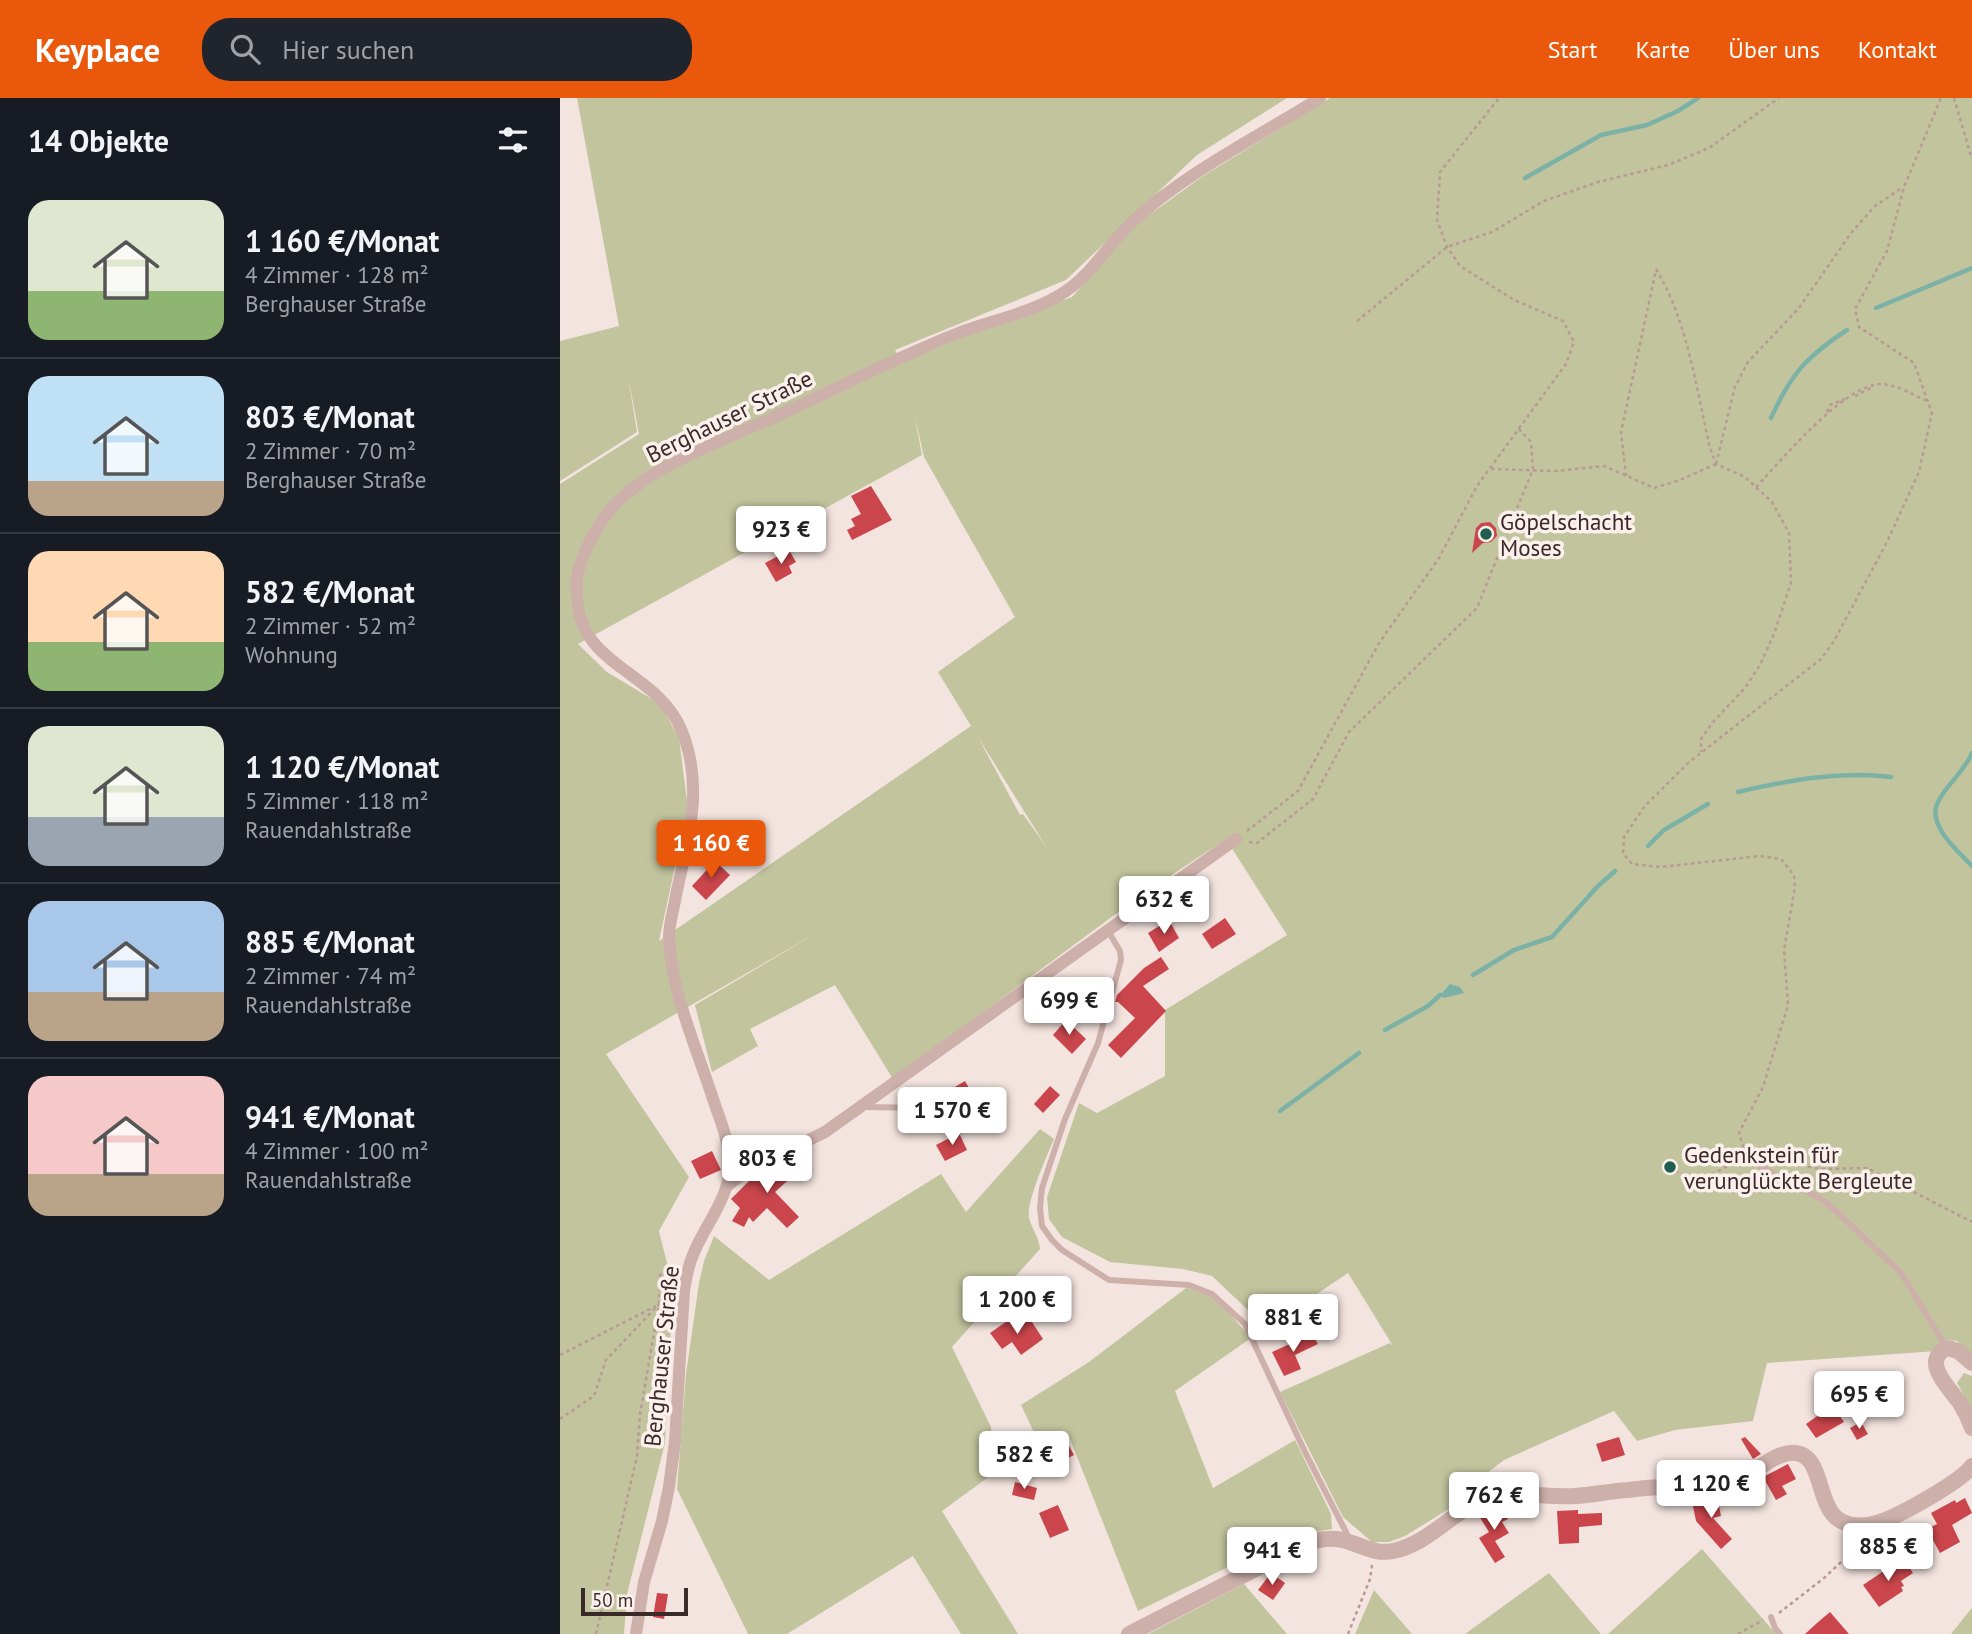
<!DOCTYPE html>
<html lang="de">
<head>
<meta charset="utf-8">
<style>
  :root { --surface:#171b24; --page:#20242c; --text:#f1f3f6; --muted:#9ea1a6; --line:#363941; --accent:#ea580c }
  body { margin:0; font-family:"PT Sans",sans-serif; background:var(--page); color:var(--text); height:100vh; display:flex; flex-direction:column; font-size:26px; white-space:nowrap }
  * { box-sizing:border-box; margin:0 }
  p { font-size:23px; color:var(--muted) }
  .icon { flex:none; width:38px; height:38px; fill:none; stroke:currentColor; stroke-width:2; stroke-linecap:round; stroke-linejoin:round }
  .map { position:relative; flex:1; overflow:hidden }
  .panel { display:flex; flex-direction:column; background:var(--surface); width:560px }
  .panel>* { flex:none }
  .scale { position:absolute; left:21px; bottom:18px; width:107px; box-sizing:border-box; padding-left:7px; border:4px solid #3a2a2a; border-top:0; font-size:19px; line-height:24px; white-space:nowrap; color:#3a2a2a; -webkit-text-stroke:5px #fbf0ec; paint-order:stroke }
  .price { position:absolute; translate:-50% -60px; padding:0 16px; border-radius:7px; background:#fff; color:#222; font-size:23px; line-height:46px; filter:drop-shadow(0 2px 4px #0008) }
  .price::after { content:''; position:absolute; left:50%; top:42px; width:21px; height:16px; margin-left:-10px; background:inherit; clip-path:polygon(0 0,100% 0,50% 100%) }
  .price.current { background:var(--accent); color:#fff }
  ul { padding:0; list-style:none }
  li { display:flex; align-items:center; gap:21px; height:175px; padding:0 28px }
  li+li { border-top:2px solid var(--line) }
  li span { display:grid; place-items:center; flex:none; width:196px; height:140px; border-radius:21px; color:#555 }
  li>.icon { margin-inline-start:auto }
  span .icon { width:84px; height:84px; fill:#fffc; stroke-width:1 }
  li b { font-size:30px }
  h2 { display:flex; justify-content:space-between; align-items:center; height:84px; padding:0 28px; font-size:30px }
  header { display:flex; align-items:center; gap:42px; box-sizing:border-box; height:98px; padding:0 35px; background:var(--accent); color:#fff }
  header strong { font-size:33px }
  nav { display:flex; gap:38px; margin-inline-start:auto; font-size:24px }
  .search { width:490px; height:63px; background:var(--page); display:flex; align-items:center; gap:18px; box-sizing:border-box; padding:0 24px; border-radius:28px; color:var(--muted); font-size:26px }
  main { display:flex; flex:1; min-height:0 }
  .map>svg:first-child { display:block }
  .green { fill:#c2c49e; fill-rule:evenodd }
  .water { fill:#7cb2a5 }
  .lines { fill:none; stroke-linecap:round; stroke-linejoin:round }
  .stream { stroke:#7cb2a5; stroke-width:4.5 }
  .building { fill:#ca464c }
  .path { stroke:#b99994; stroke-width:2.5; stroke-dasharray:3.5 3.5; stroke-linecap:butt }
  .service { stroke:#cdb0aa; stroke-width:6 }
  .minor { stroke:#cdb0aa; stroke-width:12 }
  .tertiary { stroke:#cdb0aa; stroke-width:16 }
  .poi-dot { fill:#1d5e4f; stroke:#fbf0ec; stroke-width:2.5 }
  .labels { text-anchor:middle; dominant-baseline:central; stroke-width:7; stroke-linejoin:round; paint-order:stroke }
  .street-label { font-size:23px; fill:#3a2a2a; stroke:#fbf0ec }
  .poi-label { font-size:23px; fill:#3a2a2a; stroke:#fbf0ec; text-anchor:start }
</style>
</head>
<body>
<header>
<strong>Keyplace</strong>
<div class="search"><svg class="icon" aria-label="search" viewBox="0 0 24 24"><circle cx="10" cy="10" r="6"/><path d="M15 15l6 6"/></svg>Hier suchen</div>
<nav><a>Start</a><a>Karte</a><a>Über uns</a><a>Kontakt</a></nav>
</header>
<main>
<section class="panel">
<h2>14 Objekte<svg class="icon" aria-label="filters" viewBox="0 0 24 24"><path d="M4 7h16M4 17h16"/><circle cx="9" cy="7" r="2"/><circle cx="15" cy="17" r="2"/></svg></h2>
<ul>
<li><span style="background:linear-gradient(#dfe7d0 65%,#8fb573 0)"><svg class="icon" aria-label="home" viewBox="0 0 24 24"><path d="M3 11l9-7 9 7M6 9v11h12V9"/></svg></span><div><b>1 160 €/Monat</b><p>4 Zimmer · 128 m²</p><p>Berghauser Straße</p></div></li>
<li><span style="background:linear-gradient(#bfe0f5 75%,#b9a48a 0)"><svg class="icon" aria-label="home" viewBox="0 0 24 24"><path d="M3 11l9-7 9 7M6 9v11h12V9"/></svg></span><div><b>803 €/Monat</b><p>2 Zimmer · 70 m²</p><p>Berghauser Straße</p></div></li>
<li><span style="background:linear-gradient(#ffd9b3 65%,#8fb573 0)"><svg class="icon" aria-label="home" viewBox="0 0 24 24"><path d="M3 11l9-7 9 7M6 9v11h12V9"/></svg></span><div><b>582 €/Monat</b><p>2 Zimmer · 52 m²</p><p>Wohnung</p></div></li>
<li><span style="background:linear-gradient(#dfe7d0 65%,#9aa5b1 0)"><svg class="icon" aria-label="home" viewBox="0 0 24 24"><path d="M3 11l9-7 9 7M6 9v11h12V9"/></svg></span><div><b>1 120 €/Monat</b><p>5 Zimmer · 118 m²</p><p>Rauendahlstraße</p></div></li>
<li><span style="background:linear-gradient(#a9c7e8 65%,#b9a48a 0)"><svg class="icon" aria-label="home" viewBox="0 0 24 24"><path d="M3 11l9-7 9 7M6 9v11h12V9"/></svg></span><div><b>885 €/Monat</b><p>2 Zimmer · 74 m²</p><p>Rauendahlstraße</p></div></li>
<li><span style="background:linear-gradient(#f6c9c9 70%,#b9a48a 0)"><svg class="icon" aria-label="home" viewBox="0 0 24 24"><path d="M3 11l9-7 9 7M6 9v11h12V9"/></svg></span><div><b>941 €/Monat</b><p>4 Zimmer · 100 m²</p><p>Rauendahlstraße</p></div></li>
</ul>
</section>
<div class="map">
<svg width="1412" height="1536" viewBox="0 0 1412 1536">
  <rect width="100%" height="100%" fill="#f4e4df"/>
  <g class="green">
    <path d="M17,0H727L637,57L506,182L335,252L343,264L432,227L512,199L574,128L643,78L770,0H1412V1256L1397,1243L1385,1242L1377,1253L1207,1265L1193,1323L1115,1332L1077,1343L1054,1313L944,1362L927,1375L931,1388L905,1401L845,1438L829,1444H812L783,1419L720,1294L830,1245L833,1248L788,1175L699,1235L689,1213L652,1178L623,1171L550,1164L502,1139L489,1121L487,1099L519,1005L537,1015L605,978V912L727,837L666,741L580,798L333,981L275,887L190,931L198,948L152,974L135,907L260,833L46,956L129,1079L99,1133L113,1189L105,1345L67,1496L64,1536H0V386L79,336L68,278L77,334L0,383V243L59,228ZM354,315L364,359L455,519L378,574L411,628L99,843L126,717L127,703L119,640L100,606L47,574L18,546L362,357ZM420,643L421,644L487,750L463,716L460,717Z"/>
    <path d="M480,1031L494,1041C487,1058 466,1104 469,1120C472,1131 479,1139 480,1151L392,1249L431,1329L434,1375L382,1413L458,1536H401L353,1458L227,1536H188L117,1391L126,1276L139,1185L144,1163L154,1138L209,1182L381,1076L406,1114Z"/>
    <path d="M626,1190L649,1192L691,1240L615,1293L653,1390L735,1342L771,1416L772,1431L742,1436L713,1447L578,1513L508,1336L481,1349L461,1307L529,1264Z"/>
    <path d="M1404,1275L1412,1278V1311L1397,1285Z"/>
    <path d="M1142,1451L1216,1536H1048Z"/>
    <path d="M989,1475L1041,1536H905Z"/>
    <path d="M684,1486L727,1536H588Z"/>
    <path d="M814,1492L852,1536H795Z"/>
    <path d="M1412,1510V1536H1391L1410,1512Z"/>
  </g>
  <path class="water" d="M890,886L900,889L904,895L884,900L880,897Z"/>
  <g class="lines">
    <g class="stream">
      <path d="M965,80L1041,37L1087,27L1118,13L1138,0"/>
      <path d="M1316,210L1412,170"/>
      <path d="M1211,320C1231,276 1246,259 1287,232"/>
      <path d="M1412,655C1404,674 1386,687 1378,704C1366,727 1399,754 1412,768"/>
      <path d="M1178,694C1229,682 1279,673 1331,679"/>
      <path d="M1088,748L1104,732L1148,706"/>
      <path d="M913,877L954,852L992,839L1038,788L1055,773"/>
      <path d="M825,932L868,908L880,897"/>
      <path d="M720,1013L799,955"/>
    </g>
  </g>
  <g class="building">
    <path d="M311,388L332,422L292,442L287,432L295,428L291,421L301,416L291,398Z"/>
    <path d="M930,424L936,430L937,438L931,444L923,445L912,455L916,430L921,425Z"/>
    <path d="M229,452L236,464L229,468L232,475L216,484L205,465Z"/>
    <path d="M155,763L170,777L146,802L132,788Z"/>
    <path d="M665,820L676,836L652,851L642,836Z"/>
    <path d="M609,822L619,840L599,854L588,835Z"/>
    <path d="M601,859L609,871L583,888L606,913L561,960L548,947L575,920L558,904H555L557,897L584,870Z"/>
    <path d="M506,922L526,941L512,956L493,937Z"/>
    <path d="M405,983L429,1026L418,1032L393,990Z"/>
    <path d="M490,988L500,997L483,1015L474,1006Z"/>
    <path d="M399,1035L407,1052L385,1063L376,1047Z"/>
    <path d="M152,1053L161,1072L140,1081L131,1063Z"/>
    <path d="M237,1058L245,1067L215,1094L239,1119L227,1130L207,1110L193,1124L189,1119L184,1129L172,1123L180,1110L171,1101L193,1079Z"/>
    <path d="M450,1221L457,1230L470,1221L483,1241L461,1257L452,1244L442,1251L430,1235Z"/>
    <path d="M752,1236L758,1246L735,1257L741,1271L724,1278L712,1254Z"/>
    <path d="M1273,1307L1277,1310V1314L1284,1324L1256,1340L1246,1326Z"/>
    <path d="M1301,1324L1308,1336L1297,1342L1290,1330Z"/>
    <path d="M1059,1339L1065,1357L1042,1364L1036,1346Z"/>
    <path d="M1185,1339L1201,1356L1193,1361L1181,1341Z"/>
    <path d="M508,1346L514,1357L499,1365L494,1354Z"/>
    <path d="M1228,1366L1236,1381L1222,1388L1227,1396L1216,1402L1203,1379Z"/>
    <path d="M455,1384L477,1390L474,1402L452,1397Z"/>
    <path d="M1157,1398L1161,1418L1153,1420L1172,1441L1161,1451L1136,1423L1132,1403Z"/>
    <path d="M1405,1400L1412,1415L1392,1427L1400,1444L1380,1455L1367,1431L1377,1426L1371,1415L1395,1402L1396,1405Z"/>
    <path d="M498,1407L509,1432L490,1440L479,1415Z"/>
    <path d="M940,1408L948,1421L942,1424L949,1435L935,1443L945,1459L935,1465L919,1440L929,1434L919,1418Z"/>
    <path d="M1018,1412V1416L1042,1415V1427L1019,1429V1445L999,1446L997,1413Z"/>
    <path d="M1343,1460L1353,1475L1341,1483L1344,1488L1341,1489L1343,1493L1319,1509L1303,1487Z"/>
    <path d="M711,1475L725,1485L713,1502L698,1492Z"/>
    <path d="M97,1495L108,1496L104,1521L93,1519Z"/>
    <path d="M1270,1514L1289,1536H1245L1257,1525Z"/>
  </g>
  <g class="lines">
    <g class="path">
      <path d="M1394,0L1412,61"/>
      <path d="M1096,171C1128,224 1136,290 1150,350L1156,366L1185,379L1212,404L1229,435L1231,485L1214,536L1200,567L1185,590L1153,624L1141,641V654"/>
      <path d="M797,223L887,149L932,134L984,103L1038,84L1108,67L1149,50L1219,0"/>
      <path d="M1295,298L1311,290"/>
      <path d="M1267,314L1270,307L1285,301"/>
      <path d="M1156,366L1175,289L1188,264L1239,210L1291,135L1315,108L1343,89"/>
      <path d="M931,371L995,373L1044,368L1094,390L1120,382L1156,366"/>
      <path d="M1066,378L1061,334L1096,172"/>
      <path d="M1196,389C1222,362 1283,287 1321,286C1336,286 1353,297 1367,303"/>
      <path d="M687,733L738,693L819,545L879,460L917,388L1006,266L1014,244L1003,223L954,202L900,168L887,149L877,122L880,74L939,0"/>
      <path d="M689,744L697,745L753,701L789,634L917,510L973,371L971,344L958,330"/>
      <path d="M1191,1061L1185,1055L1179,1035L1203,989L1228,907L1224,852L1235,789L1234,777L1221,761L1200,758L1100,769L1072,766L1063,755L1064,739L1084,709L1128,665L1261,561L1274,543L1327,444L1359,374L1372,315L1354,265L1299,229L1295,211L1327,153L1344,89L1381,0"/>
      <path d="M1220,1067L1231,1066L1263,1071L1307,1070L1412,1124"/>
      <path d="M1112,1070V1066H1108L1107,1070H1112L1130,1083L1138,1084L1186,1058"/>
      <path d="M0,1257L96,1208"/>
      <path d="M0,1321L34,1298L46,1262L99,1206"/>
      <path d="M1219,1515L1264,1480L1293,1453L1295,1441"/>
      <path d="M36,1536L77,1358L80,1316L99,1206L100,1177L116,1166"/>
      <path d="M788,1536L810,1481L812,1467"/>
      <path d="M1178,1536L1203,1522"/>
    </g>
    <g class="service">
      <path d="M547,831L560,853L561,862L538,945L505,1021L482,1090L480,1110L482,1128L492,1142L502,1152L549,1182L629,1187L652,1196L685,1226L745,1354L789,1440"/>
      <path d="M301,1009L373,1010L397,1007"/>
      <path d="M1199,1068L1263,1102L1277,1114L1341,1175L1387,1250"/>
      <path d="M1211,1519L1215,1530L1220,1536"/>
    </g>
    <g class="minor">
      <path d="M167,1088L188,1072L265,1034L676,741"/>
      <path d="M76,1536L84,1484L102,1423L109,1389L115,1343L124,1193C126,1179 129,1165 135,1152C147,1125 170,1097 170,1067C170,1046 160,1021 153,1001C137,951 110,891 109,839C109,825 114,811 116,797C128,741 145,688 121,631C96,572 18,569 17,497C17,491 16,485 17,480C20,459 37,427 50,412C87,368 167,341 219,317C278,290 335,260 396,236C431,222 474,215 506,193C532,175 548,147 570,126C626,74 696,40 760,0"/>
    </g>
    <g class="tertiary">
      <path d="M1412,1265L1398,1253L1387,1250C1360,1263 1390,1291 1400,1305C1405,1313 1409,1321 1412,1330"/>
      <path d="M569,1536L746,1445C758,1442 770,1439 782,1442C800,1446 814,1457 833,1453C870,1446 894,1410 930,1399C957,1392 988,1400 1015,1398C1033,1397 1050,1393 1068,1392C1098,1388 1128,1388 1158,1385C1167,1384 1176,1382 1184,1378C1200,1371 1217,1353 1236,1355C1264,1358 1256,1410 1281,1423C1292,1429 1306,1428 1317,1425C1338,1419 1400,1384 1412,1368"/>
    </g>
  </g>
  <g class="poi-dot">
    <circle cx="926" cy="436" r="7"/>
    <circle cx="1110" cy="1069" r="7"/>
  </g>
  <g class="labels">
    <g class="street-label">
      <text transform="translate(169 318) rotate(-26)">Berghauser Straße</text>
      <text transform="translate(101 1258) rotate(-84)">Berghauser Straße</text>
    </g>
    <g class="poi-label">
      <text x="940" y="423">Göpelschacht<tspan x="940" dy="26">Moses</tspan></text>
      <text x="1124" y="1056">Gedenkstein für<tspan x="1124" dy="26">verunglückte Bergleute</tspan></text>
    </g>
  </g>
</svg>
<div class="scale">50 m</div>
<b class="price" style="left:221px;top:468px">923 €</b>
<b class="price current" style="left:151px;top:782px">1 160 €</b>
<b class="price" style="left:604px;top:838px">632 €</b>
<b class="price" style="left:509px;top:939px">699 €</b>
<b class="price" style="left:392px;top:1049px">1 570 €</b>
<b class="price" style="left:207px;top:1097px">803 €</b>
<b class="price" style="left:457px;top:1238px">1 200 €</b>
<b class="price" style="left:733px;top:1256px">881 €</b>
<b class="price" style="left:1299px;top:1333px">695 €</b>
<b class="price" style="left:464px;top:1393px">582 €</b>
<b class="price" style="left:1151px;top:1422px">1 120 €</b>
<b class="price" style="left:934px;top:1434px">762 €</b>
<b class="price" style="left:1328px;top:1485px">885 €</b>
<b class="price" style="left:712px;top:1489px">941 €</b>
</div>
</main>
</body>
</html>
